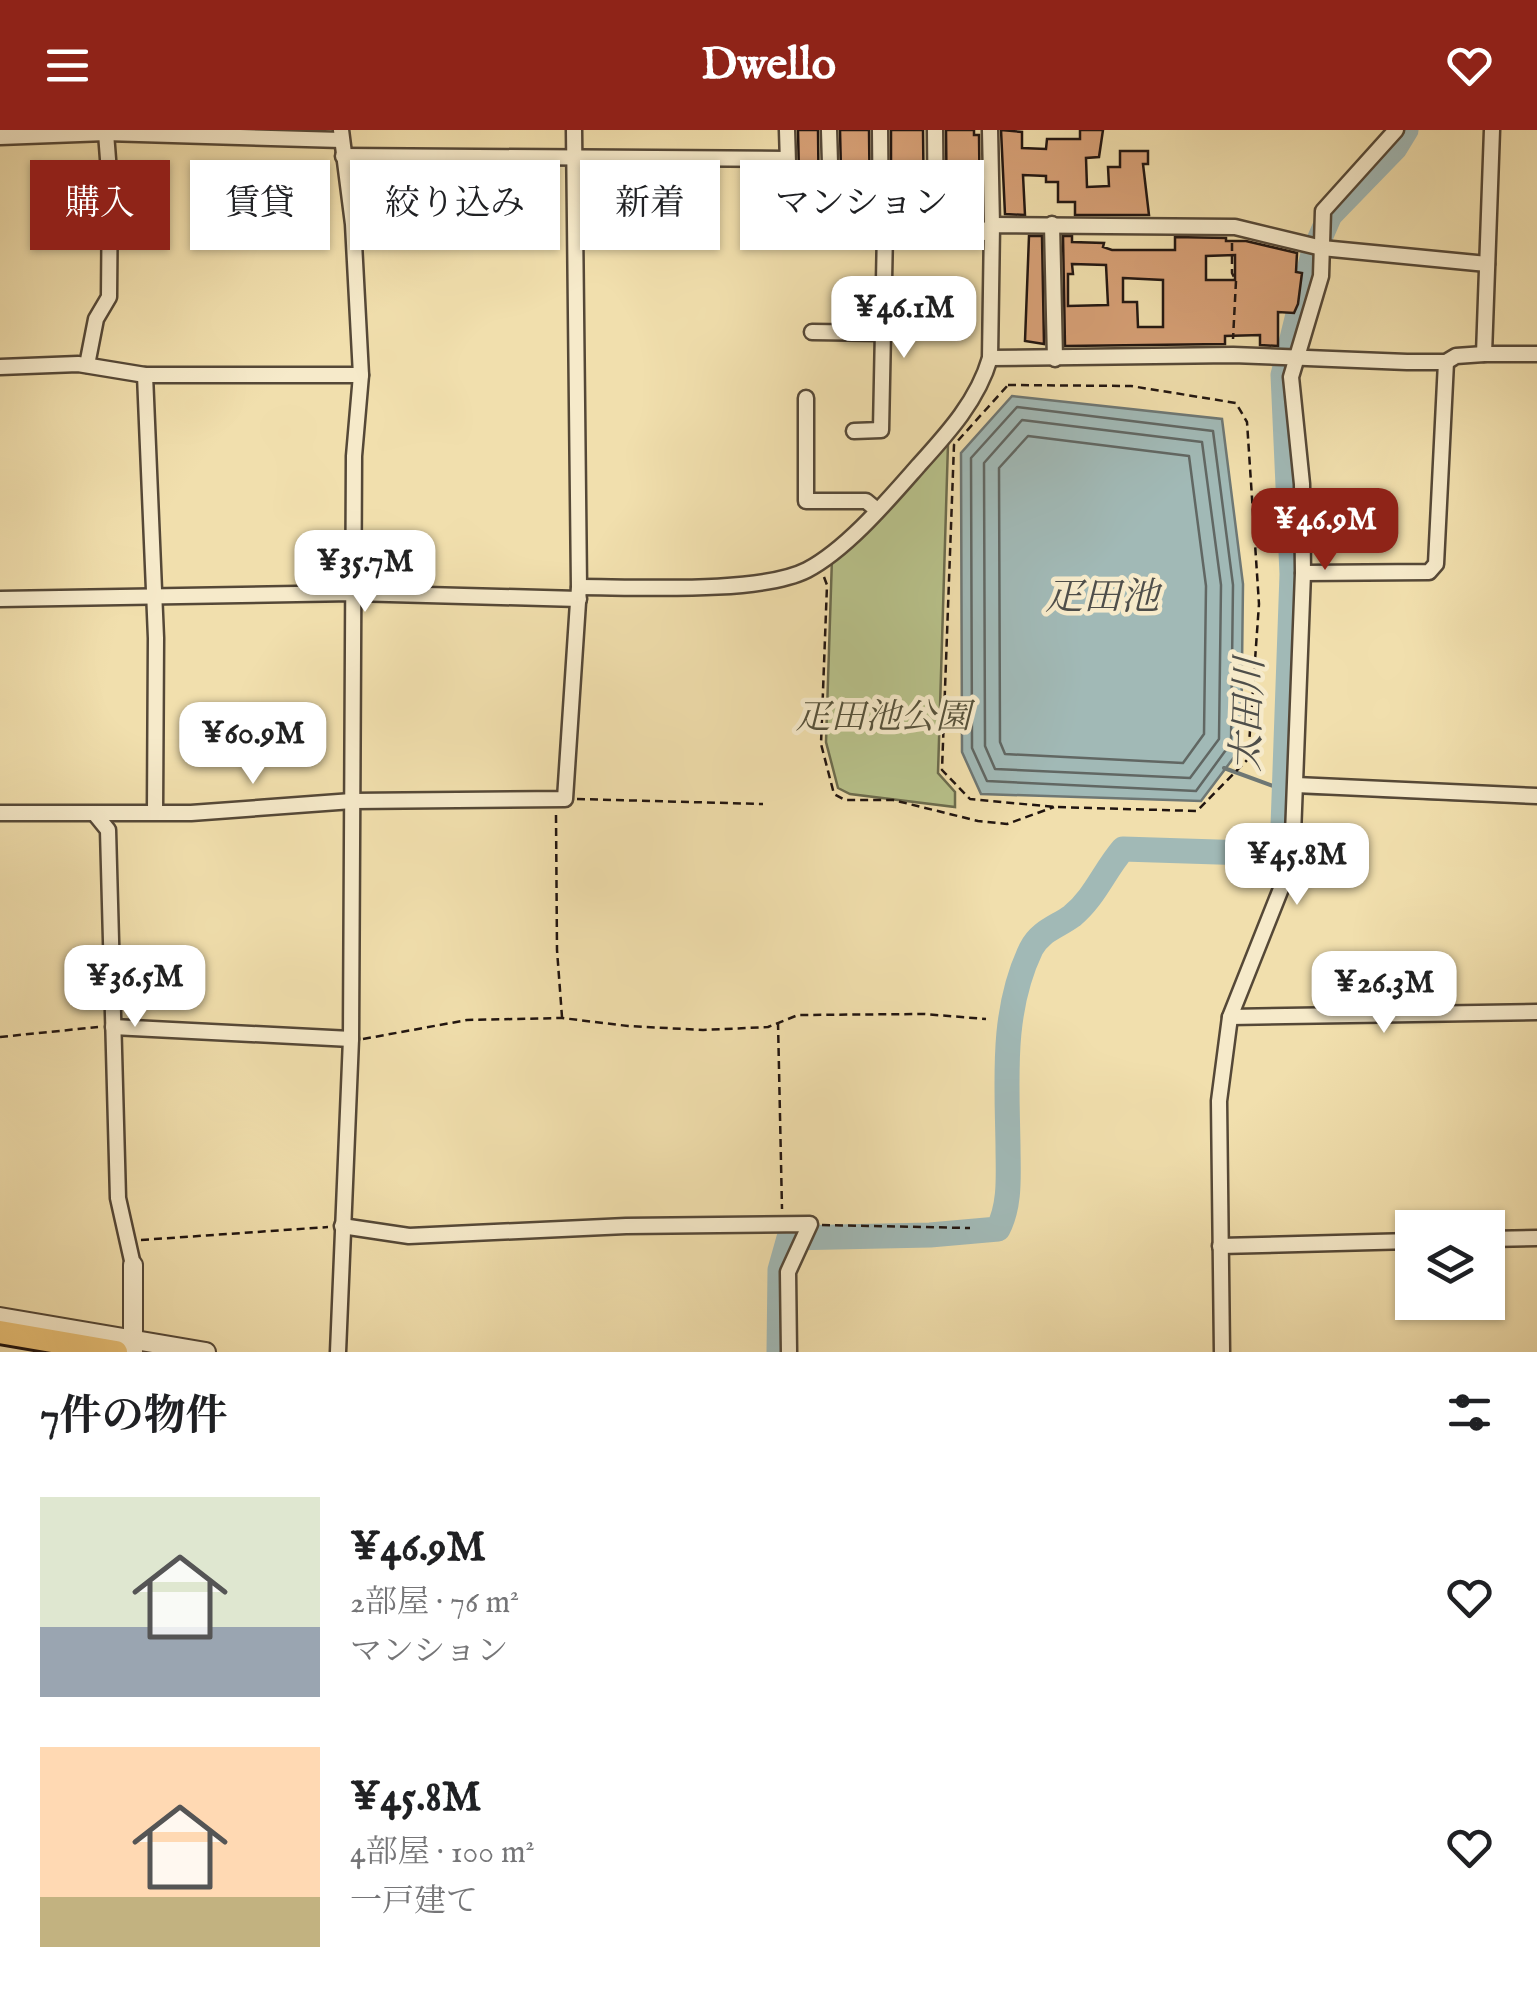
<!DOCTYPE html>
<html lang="ja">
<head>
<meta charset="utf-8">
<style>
  :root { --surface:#fff; --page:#f2f2f2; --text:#202124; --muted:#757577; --accent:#8f2418 }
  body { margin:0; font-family:"IM FELL English","Noto Serif JP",serif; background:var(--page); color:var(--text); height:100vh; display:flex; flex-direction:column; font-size:38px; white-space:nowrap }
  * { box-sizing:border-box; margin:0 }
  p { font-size:32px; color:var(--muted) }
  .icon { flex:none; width:55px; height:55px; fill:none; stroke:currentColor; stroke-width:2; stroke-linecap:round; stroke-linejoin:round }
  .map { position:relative; height:1222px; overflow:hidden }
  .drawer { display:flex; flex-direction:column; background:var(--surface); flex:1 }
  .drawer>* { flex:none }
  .top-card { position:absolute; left:30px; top:30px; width:1000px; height:90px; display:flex; gap:20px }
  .controls { position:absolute; left:1395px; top:1080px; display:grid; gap:20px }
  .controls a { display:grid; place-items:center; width:110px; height:110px; border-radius:0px; background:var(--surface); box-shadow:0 2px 8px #0004; font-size:50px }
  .price { position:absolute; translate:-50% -85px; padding:0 22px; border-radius:20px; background:#fff; color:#222; font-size:32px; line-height:65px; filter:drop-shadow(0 2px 5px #0008) }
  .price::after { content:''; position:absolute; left:50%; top:60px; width:30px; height:22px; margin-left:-15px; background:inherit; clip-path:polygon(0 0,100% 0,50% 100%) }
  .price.selected { background:var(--accent); color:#fff }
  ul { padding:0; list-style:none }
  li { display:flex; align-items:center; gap:30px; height:250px; padding:0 40px }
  li span { display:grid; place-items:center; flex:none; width:280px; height:200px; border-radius:0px; color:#555 }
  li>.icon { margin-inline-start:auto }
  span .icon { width:120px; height:120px; fill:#fffc; stroke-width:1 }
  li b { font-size:42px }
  h2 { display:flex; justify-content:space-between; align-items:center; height:120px; padding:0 40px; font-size:42px }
  .tag { padding:0 35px; border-radius:0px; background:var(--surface); box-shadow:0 2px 8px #0004; font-size:35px; line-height:90px }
  .tag.selected { background:var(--accent); color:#fff }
  header { display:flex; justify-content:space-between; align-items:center; height:130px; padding:0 40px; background:var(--accent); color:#fff; font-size:45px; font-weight:700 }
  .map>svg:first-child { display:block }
  .green { fill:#b8c28b; stroke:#6c6c4e; stroke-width:2.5 }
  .water { fill:#a1b9b6; stroke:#6e7774; stroke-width:2.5 }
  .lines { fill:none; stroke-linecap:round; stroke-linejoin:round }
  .shore { stroke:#616763; stroke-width:2.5 }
  .stream { stroke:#6e7774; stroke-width:4 }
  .river { stroke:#a1b9b6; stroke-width:25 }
  .building { fill:#d69f75; stroke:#211510; stroke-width:2.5; fill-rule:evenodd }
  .minor-casing { stroke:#554837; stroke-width:19 }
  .tertiary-casing { stroke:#554837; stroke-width:22 }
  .trunk-casing { stroke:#211510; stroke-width:28 }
  .path { stroke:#211510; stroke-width:2.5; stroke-dasharray:8 5; stroke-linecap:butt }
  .minor { stroke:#f6eaca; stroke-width:14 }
  .tertiary { stroke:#f6eaca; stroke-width:18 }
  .trunk { stroke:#e8c076; stroke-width:22 }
  .labels { text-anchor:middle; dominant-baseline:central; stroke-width:9; stroke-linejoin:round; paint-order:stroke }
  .park-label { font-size:35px; font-style:italic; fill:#56523b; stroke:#f6eaca }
  .water-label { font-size:38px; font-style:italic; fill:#4e4e4a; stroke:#f6eaca }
</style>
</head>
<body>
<header><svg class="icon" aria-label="menu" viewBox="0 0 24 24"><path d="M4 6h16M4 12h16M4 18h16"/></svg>Dwello<svg class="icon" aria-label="heart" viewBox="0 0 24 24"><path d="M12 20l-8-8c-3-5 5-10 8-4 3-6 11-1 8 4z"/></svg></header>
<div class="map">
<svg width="1537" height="1222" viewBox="0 0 1537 1222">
  <rect width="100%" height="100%" fill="#f1dfad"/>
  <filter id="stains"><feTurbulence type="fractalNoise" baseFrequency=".002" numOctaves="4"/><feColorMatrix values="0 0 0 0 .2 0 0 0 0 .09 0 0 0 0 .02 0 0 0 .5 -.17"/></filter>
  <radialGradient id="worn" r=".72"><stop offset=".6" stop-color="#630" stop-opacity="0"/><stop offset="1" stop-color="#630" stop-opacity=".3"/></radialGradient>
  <path class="green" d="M948,314L938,643L955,662V677L850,664L838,658L826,612L832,428Z"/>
  <path class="water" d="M1012,266L1222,289L1243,454L1241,618L1201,671L981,664L962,622L961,323Z"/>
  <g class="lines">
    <g class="shore">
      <path d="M1017,277L1213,301L1233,455L1231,613L1196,661L987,651L972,618L971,328Z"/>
      <path d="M1022,290L1202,312L1221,455L1219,609L1190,648L995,639L985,616L984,333Z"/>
      <path d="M1028,306L1189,326L1206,456L1204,604L1183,633L1005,624L1000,612L999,338Z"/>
    </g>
    <g class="stream">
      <path d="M1224,638L1289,662"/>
      <path d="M1298,663L1349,664"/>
      <path d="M1378,666L1537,673"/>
    </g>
    <path class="river" d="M779,1222L780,1140L789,1108L930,1105L998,1099C1011,1074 1008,1043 1008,1016C1007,949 1001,882 1031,819C1040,801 1057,797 1072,786C1095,767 1104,741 1123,719L1282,724L1292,444L1283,245L1313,124L1330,85L1395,18L1406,0"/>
  </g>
  <g class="building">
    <path d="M798,0H818L819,89H800Z"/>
    <path d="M840,0H869L870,90H853V83L842,84Z"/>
    <path d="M891,0H923L924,88H913L912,82H891Z"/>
    <path d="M946,0H974V5H979L980,92L947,91Z"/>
    <path d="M1001,0L1022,2V18L1046,19L1047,9H1080V0H1103L1099,27L1086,28L1087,57L1109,56L1108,37H1120V21H1148V34H1143L1149,85H1075V72H1058V52H1046V46L1023,45L1025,85L1005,84Z"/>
    <path d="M1029,106H1042L1044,214L1025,211Z"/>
    <path d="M1063,106H1072V112L1104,113L1103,117L1112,120H1175V107L1226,108V111H1246L1297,123L1296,142L1302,143L1298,174L1294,183L1278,182V216L1260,215V205L1225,206V214L1065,216ZM1235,125V150H1206V126ZM1072,134L1106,135L1108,175L1068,176V144H1073ZM1123,148L1163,150V197H1138L1137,172H1123Z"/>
  </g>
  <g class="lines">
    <defs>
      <g id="minor">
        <path d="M787,0L790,99L984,103L992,95L990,0"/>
        <path d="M829,0L832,100"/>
        <path d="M880,0L881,101"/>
        <path d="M935,0L936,102"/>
        <path d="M0,7L106,3L341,10"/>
        <path d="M343,26L787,29"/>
        <path d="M1052,94L1055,229"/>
        <path d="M812,202L883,203"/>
        <path d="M1484,224L1492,0"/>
        <path d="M990,228L1233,225L1407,232H1446L1456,226L1484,224H1537"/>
        <path d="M87,235L96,189L109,167L110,55L106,3"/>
        <path d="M0,237L78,234L145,245H361"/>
        <path d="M145,245L156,508L155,682"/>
        <path d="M806,268V371H866L877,380"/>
        <path d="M854,301L881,300L885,101"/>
        <path d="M1303,443L1429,442L1436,434L1446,232"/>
        <path d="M579,457C635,457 760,464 807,440C847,419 889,369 919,335C948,303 978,270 990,228L992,95L1235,97L1322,118L1487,134"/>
        <path d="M0,469L353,463L579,469"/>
        <path d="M1296,655L1537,666"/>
        <path d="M0,683H191L352,671L565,669L579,457L574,0"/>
        <path d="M95,684L108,700L118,1068L133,1135"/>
        <path d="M1230,887L1537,882"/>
        <path d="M113,897L351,909"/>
        <path d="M342,1096L409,1106L626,1096L810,1094L788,1142L789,1222"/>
        <path d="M1488,1109L1537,1108"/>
        <path d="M1220,1116L1412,1111"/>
        <path d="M338,1222L351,909L354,326L361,245L353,94L341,0"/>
        <path d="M1222,1222L1219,971L1230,887L1292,731L1303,443L1302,354L1291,247L1321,146L1323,81L1396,0"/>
      </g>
      <g id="tertiary">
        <path d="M133,1135V1222"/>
        <path d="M0,1187L206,1222"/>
      </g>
      <path id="trunk" d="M0,1202L116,1222"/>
    </defs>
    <use href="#minor" class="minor-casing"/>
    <use href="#tertiary" class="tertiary-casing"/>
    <use href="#trunk" class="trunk-casing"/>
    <g class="path">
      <path d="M1232,113V143L1236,151L1233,209"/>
      <path d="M1008,255L1131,256L1236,273L1247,292L1259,474L1248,629L1197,681L1055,677L970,669L942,640L954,315Z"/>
      <path d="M824,447L827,455L821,614L834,664L845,670H893L978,691L1007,694L1054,677"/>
      <path d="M577,669L763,674"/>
      <path d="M556,685L557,820L562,887"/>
      <path d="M778,892L782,1079"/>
      <path d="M0,907L98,897"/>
      <path d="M363,909L467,890L562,888L628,896L703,900L768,897L798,885L924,884L986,889"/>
      <path d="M822,1095L970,1098"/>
      <path d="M141,1110L328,1097"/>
    </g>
    <use href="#minor" class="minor"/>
    <use href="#tertiary" class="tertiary"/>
    <use href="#trunk" class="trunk"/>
  </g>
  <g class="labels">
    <g class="park-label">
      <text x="883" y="588">疋田池公園</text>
    </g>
    <g class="water-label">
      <text x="1102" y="469">疋田池</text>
      <text transform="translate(1250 585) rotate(-88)">太田川</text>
    </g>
  </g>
  <rect width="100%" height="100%" filter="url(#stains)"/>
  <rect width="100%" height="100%" fill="url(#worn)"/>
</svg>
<div class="controls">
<a><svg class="icon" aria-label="layers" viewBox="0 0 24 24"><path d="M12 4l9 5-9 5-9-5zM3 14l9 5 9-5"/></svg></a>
</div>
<b class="price" style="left:904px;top:231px">¥46.1M</b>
<b class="price selected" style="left:1325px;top:443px">¥46.9M</b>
<b class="price" style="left:365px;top:485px">¥35.7M</b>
<b class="price" style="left:253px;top:657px">¥60.9M</b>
<b class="price" style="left:1297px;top:778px">¥45.8M</b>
<b class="price" style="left:135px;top:900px">¥36.5M</b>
<b class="price" style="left:1384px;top:906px">¥26.3M</b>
<div class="top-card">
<a class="tag selected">購入</a>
<a class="tag">賃貸</a>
<a class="tag">絞り込み</a>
<a class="tag">新着</a>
<a class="tag">マンション</a>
</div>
</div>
<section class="drawer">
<h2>7件の物件<svg class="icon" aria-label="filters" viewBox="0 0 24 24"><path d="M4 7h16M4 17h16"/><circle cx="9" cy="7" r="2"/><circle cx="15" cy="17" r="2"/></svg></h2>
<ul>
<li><span style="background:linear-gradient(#dfe7d0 65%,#9aa5b1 0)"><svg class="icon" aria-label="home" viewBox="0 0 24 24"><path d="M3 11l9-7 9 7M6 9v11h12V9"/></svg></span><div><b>¥46.9M</b><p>2部屋 · 76 m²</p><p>マンション</p></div><svg class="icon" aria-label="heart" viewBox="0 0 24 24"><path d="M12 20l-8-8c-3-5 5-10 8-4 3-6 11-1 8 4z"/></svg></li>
<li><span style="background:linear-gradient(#ffd9b3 75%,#c2b280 0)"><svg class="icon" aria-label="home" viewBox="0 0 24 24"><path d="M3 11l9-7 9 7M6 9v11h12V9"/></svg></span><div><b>¥45.8M</b><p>4部屋 · 100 m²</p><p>一戸建て</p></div><svg class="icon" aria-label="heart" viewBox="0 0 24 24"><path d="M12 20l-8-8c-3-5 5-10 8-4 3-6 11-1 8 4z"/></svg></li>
</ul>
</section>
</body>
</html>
